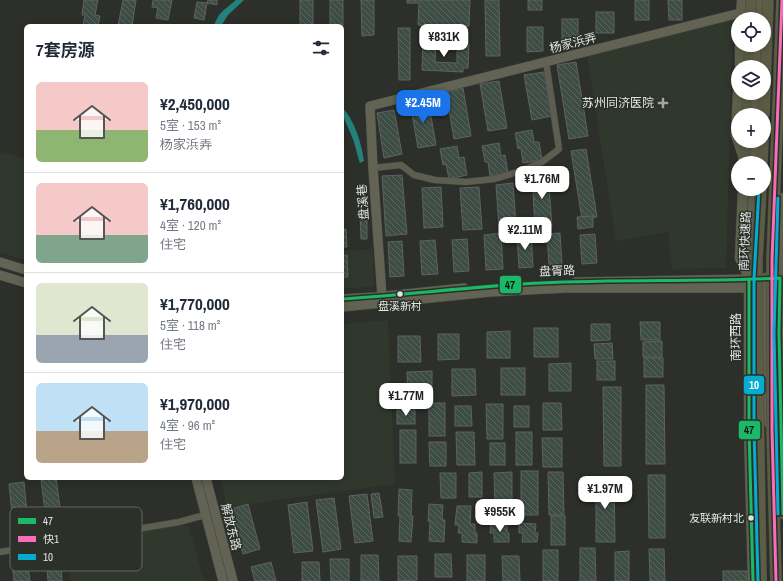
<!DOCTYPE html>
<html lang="zh">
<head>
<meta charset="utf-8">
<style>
  :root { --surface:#fff; --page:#f6f6f7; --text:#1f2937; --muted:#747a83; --line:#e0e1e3; --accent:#1a73e8 }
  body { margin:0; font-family:"Archivo Narrow","Noto Sans SC",sans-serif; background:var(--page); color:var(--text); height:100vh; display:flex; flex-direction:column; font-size:15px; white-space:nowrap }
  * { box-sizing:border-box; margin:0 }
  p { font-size:13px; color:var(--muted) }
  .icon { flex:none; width:22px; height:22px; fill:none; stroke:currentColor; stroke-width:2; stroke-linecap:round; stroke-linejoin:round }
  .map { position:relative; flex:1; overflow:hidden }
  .drawer { position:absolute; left:24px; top:24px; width:320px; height:456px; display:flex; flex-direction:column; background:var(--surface); border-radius:6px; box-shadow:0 2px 10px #0003 }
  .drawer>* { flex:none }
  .buttons { position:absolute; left:731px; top:12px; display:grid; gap:8px }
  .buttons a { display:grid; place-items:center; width:40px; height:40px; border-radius:50%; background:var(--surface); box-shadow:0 2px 10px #0003; font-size:20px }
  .price { position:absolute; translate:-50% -34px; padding:0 9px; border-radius:8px; background:#fff; color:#222; font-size:13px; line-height:26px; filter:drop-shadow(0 1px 2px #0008) }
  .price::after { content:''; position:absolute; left:50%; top:24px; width:12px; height:9px; margin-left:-6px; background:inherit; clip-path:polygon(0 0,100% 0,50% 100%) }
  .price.selected { background:var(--accent); color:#fff }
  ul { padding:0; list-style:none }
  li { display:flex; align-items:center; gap:12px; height:100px; padding:0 12px }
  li+li { border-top:1px solid var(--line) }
  li span { display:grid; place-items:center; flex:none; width:112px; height:80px; border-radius:6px; color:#555 }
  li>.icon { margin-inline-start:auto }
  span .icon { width:48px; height:48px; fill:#fffc; stroke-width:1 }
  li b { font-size:17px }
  h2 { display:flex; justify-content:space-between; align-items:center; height:48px; padding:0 12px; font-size:17px }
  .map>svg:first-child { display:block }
  .built { fill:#30382d }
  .water { fill:#23827d }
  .building { fill:url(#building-back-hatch); stroke:#5f625e }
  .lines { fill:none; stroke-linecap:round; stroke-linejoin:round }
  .street-casing { stroke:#494b48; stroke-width:7 }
  .secondary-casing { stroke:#494b48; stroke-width:10 }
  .primary-casing { stroke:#494b48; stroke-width:11 }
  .highway-casing { stroke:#494b48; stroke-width:12 }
  .street { stroke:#5d5e50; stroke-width:6 }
  .secondary { stroke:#636354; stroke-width:9 }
  .primary { stroke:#60614c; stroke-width:10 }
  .highway { stroke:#5c5d44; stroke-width:11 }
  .highway-bridge-casing { stroke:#494b48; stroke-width:12; stroke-linecap:butt }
  .highway-bridge { stroke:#5c5d44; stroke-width:11 }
  .bus-1-casing { stroke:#2b3029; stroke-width:6 }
  .bus-2-casing { stroke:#2b3029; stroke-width:6 }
  .bus-3-casing { stroke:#2b3029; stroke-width:6 }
  .bus-1 { stroke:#1ab867; stroke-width:3 }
  .bus-2 { stroke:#fb6dba; stroke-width:3 }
  .bus-3 { stroke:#06acd0; stroke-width:3 }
  .poi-dot { fill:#a2a5a0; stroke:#2b3029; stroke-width:1.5 }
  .bus-dot { fill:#e1e4e0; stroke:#2b3029; stroke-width:1.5 }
  .labels { text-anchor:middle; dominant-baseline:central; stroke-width:3; stroke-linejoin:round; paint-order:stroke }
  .bus-label { font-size:11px; fill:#e1e4e0; stroke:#2b3029 }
  .street-label { font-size:12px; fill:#e1e4e0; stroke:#2b3029 }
  .poi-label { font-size:12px; fill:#e1e4e0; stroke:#2b3029; text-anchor:end }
  .key { fill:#2b3029; stroke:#626660; stroke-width:1 }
  .key-label { font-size:11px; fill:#e1e4e0 }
  .line-badge { stroke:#2b3029; stroke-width:1.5 }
  .badge-label { font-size:11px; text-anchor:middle; font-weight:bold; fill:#fff }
  .pale-badge-label { font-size:11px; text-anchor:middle; font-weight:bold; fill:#111 }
</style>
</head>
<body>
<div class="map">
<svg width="783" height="581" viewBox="0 0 783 581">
  <defs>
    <pattern id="building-back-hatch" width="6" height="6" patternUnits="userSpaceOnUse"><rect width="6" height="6" fill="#3d4c45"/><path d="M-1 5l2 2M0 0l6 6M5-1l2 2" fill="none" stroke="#596660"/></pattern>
  </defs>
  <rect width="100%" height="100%" fill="#2c2f2a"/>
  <g class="built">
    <path d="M733,19L726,268L672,269L668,232L616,241L587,56Z"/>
    <path d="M0,152L26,158V260L0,253Z"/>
    <path d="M373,249L374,286L342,289V251Z"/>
    <path d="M388,320L395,484L227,507L220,478H342V324Z"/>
    <path d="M182,525L189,527L204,581H71L64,544Z"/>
  </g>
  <g class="water">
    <path d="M236,0H244L228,15L221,26H214C219,11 225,10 236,0Z"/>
    <path d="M342,107C355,121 361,142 364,161L360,163C357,155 356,146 352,137C348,126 342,118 342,107Z"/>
  </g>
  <g class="building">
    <path d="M84,0H98L95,15L100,16L98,26H83L85,15H82Z"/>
    <path d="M123,0H136L132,26H118Z"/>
    <path d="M153,0H172L168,20L156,18L158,8L152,7Z"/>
    <path d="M208,0H217V5L207,3Z"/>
    <rect x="300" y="0" width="13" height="26"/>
    <path d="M330,0H343V35H342V26H330Z"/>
    <path d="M361,0H374V35L362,36Z"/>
    <path d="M407,0H470L469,26L418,25L419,3H407Z"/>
    <path d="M485,0H499L500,56H486Z"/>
    <rect x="528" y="0" width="14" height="10"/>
    <rect x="635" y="0" width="14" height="20"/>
    <path d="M668,0H682V20H669Z"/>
    <path d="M197,2L207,3L204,20L194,18Z"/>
    <rect x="596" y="12" width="18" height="21"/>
    <rect x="562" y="19" width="16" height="23"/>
    <path d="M527,27H543V51L527,52Z"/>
    <path d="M398,28H410V80H399Z"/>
    <path d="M423,38L436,39L435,62L457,63V44H469L468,68H463V72L422,70Z"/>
    <path d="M576,62L588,136L569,139L557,65Z"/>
    <path d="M544,72L552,116L532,120L524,75Z"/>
    <path d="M499,81L507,128L488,131L480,84Z"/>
    <path d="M463,88L471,136L454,139L446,92Z"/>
    <path d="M428,99L436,145L418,148L410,102Z"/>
    <path d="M394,110L402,154L384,158L377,113Z"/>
    <path d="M532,130L534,142H539L542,160L523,163L521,148L518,149L515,133Z"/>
    <path d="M499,143L501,156L505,155L508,173L490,176L488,162H485L482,146Z"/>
    <path d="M457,146L459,158L464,157L467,175L449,179L446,164L443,165L440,149Z"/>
    <path d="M586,149L597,217L582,219L571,151Z"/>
    <path d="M548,172L552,227L535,228L532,173Z"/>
    <path d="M402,175L407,234L386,236L382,176Z"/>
    <path d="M513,183L516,226L499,227L496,185Z"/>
    <path d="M441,187L443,227L424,228L422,188Z"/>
    <path d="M479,187L482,229L463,230L460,188Z"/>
    <path d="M360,211H367V239H361Z"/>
    <path d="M593,216V227L578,229L577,217Z"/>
    <path d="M342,229H346L347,247H342Z"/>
    <path d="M501,233L503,269L486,270L484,235Z"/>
    <path d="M560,233L562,264L549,265L547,234Z"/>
    <path d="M531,234L533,267L519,268L517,235Z"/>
    <path d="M595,234L597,263L582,264L580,235Z"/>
    <path d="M467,239L469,271L454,272L452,240Z"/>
    <path d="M435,240L438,274L422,275L420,241Z"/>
    <path d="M402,241L404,276L390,277L388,242Z"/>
    <path d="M347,255L348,277H342V256Z"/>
    <path d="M640,322H660V340H641Z"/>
    <path d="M591,324H610V340L591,341Z"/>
    <rect x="534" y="328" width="24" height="29"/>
    <path d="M510,331V358H487V332Z"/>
    <path d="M438,334H459V359L438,360Z"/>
    <path d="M398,336H420L421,362H398Z"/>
    <path d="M662,341V357H643V342Z"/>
    <path d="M612,343L613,359H595L594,344Z"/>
    <rect x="644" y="358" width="19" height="19"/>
    <rect x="597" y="361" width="18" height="19"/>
    <path d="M571,363V391H549V364Z"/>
    <rect x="501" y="368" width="24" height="27"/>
    <path d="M452,369H475L476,395L452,396Z"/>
    <path d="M432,371V401H408L407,372Z"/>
    <path d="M646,385H664L665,464H646Z"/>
    <path d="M603,387H621V466H604Z"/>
    <rect x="429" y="403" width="16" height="33"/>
    <path d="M543,403H561L562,430H543Z"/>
    <path d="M486,404H503V439H487Z"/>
    <path d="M455,406H471L472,426H455Z"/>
    <rect x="514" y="406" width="15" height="21"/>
    <rect x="397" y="410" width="18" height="14"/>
    <rect x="400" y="430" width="16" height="33"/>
    <path d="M456,432H474L475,465H457Z"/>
    <rect x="516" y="432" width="16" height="33"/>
    <path d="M542,438H562V467H543Z"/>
    <path d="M429,442H446V466H430Z"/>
    <rect x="490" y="443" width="15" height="22"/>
    <rect x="521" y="471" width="17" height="44"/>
    <path d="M482,472V497H469V473Z"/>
    <path d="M512,472V514H495L494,473Z"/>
    <path d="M548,472H563L564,515H549Z"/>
    <path d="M440,473H456V498H441Z"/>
    <path d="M648,475H665V538H649Z"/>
    <path d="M56,478L64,538L49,540L41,480Z"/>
    <path d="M596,478H614L615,542H596Z"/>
    <path d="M24,482L30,543L15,544L9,484Z"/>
    <path d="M399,489L412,490L411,516H413L411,542L399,541L400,516H398Z"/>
    <path d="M379,493L383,517L374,518L371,494Z"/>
    <path d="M367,494L373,541L355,543L349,496Z"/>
    <path d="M334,498L341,549L323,552L316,500Z"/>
    <path d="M307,502L313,551L294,553L288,505Z"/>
    <path d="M248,504L260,549L243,554L231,509Z"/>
    <path d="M429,504L443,505L442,520H445L444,542L429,541L430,521H428Z"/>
    <path d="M457,506H471L470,524H475V533H477V543L462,542V533H458L459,525H455Z"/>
    <rect x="551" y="516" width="14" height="29"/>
    <path d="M491,523L507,524V533H509V542H494V533H490Z"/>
    <path d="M519,523L536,524L535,533H538L537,542H522L523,533H519Z"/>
    <path d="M580,548H595L596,581H580Z"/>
    <path d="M649,549H664L665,581H650Z"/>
    <rect x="543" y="550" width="15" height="31"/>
    <path d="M629,551V581H615V552Z"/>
    <path d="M60,553L62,581H48L46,555Z"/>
    <path d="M435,554H451L452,577H435Z"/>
    <path d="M361,555H378L379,581H361Z"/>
    <rect x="467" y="555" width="18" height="26"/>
    <path d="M398,556H417V580L398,581Z"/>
    <path d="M502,556H519L520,581H503Z"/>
    <path d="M27,559L30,581H14L12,561Z"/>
    <path d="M330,559H349V581H331Z"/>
    <path d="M271,562L276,581H255L251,567Z"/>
    <path d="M302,562H319L320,581H302Z"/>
    <rect x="723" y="571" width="24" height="10"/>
  </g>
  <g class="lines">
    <defs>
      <g id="street">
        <path d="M373,168L401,165L414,175L435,180L466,182L494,179L521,171L542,162L559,149L546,62"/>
        <path d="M0,552L179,522L205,515"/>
      </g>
      <g id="secondary">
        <path d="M0,262L26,270"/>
        <path d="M0,275L26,283"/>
        <path d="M576,282L756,279"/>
        <path d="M382,296L373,168L370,106L748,11"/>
        <path d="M342,299L376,297L464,288"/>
        <path d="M342,307L490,292L567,288H756"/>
        <path d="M196,478L223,581"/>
        <path d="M206,478L233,581"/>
      </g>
      <g id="primary">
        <path d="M741,19L742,0"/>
        <path d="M759,19L760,0"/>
        <path d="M740,67V45"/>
        <path d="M758,67L759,45"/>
        <path d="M738,93L736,135L744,158"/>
        <path d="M757,115V93"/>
        <path d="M755,163L756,141"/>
        <path d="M743,189L740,258L749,277"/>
        <path d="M783,198L780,278L779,333L783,514"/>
        <path d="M766,278V417L773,430"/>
        <path d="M753,581L749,429V279L754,189"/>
      </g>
      <g id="highway">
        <path d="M748,67L749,45"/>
        <path d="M746,115L747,93"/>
        <path d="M744,159L745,141"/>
        <path d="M762,163L763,141"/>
        <path d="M780,289L783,283"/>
      </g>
    </defs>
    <use href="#street" class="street-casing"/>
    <use href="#secondary" class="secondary-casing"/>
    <use href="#primary" class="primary-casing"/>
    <use href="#highway" class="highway-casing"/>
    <use href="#street" class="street"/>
    <use href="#secondary" class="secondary"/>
    <use href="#primary" class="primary"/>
    <use href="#highway" class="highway"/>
    <defs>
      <g id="highway-bridge">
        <path d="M751,19V0"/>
        <path d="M764,115L768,0"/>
        <path d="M761,189L757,259V334L761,581"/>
        <path d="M776,581L772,430V260L782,0"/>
      </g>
    </defs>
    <use href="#highway-bridge" class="highway-bridge-casing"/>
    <use href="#highway-bridge" class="highway-bridge"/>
    <defs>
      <g id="bus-1">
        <path d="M749,279V429L753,581"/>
        <path d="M342,299C408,295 475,286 541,283C621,279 700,282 780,278L779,333L783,514"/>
      </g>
      <path id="bus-2" d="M776,581L772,430V260L782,0"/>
      <g id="bus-3">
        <path d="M778,514L774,333L778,198"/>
        <path d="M758,581L754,429V279L759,189"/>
      </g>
    </defs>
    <use href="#bus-1" class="bus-1-casing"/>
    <use href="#bus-2" class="bus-2-casing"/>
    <use href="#bus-3" class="bus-3-casing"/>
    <use href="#bus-1" class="bus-1"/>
    <use href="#bus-2" class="bus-2"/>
    <use href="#bus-3" class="bus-3"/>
  </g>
  <path class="poi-dot" d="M661 97h4v4h4v4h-4v4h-4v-4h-4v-4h4z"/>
  <g class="bus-dot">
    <circle cx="400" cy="294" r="3.5"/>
    <circle cx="751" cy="518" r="3.5"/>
  </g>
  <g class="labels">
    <g class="bus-label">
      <text x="400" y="306">盘溪新村</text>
      <text x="744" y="518" text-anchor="end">友联新村北</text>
    </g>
    <g class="street-label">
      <text transform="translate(573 43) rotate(-14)">杨家浜弄</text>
      <text transform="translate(363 202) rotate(-94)">盘溪巷</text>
      <text transform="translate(745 241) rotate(-88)">南环快速路</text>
      <text transform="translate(557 271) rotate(-2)">盘胥路</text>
      <text transform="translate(736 337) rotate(-90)">南环西路</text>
      <text transform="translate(231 527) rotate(76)">解放东路</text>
    </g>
    <g class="poi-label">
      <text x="654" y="103">苏州同济医院</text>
    </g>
  </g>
  <rect x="10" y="507" width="132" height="64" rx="6" class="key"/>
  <rect x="18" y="518" width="18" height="6" fill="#1ab867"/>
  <rect x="18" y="536" width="18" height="6" fill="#fb6dba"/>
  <rect x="18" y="554" width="18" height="6" fill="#06acd0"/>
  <g class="key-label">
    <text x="43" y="525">47</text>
    <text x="43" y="543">快1</text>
    <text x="43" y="561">10</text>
  </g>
  <g class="line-badge">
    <rect x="499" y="275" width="23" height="19" rx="4" fill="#1ab867"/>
    <rect x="743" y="375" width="22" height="20" rx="4" fill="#06acd0"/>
    <rect x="738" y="420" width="23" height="20" rx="4" fill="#1ab867"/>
  </g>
  <g class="badge-label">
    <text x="754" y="389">10</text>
  </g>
  <g class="pale-badge-label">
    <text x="510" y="289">47</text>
    <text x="749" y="434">47</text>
  </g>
</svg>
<div class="buttons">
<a><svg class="icon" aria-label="locate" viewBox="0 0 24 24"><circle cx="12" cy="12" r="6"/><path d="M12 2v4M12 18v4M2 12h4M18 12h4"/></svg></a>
<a><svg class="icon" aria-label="layers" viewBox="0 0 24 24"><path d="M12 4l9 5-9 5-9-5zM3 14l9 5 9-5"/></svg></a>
<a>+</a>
<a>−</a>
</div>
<b class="price" style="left:444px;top:58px">¥831K</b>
<b class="price selected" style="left:423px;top:124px">¥2.45M</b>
<b class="price" style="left:542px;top:200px">¥1.76M</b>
<b class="price" style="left:525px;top:251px">¥2.11M</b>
<b class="price" style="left:406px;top:417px">¥1.77M</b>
<b class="price" style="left:605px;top:510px">¥1.97M</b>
<b class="price" style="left:500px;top:533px">¥955K</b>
<section class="drawer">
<h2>7套房源<svg class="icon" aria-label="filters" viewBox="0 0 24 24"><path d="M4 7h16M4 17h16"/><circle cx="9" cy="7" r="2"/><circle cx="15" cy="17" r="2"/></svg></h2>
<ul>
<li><span style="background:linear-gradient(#f6c9c9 60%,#8fb573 0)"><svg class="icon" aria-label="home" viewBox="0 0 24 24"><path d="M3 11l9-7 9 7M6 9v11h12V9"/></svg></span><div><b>¥2,450,000</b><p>5室 · 153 m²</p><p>杨家浜弄</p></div></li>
<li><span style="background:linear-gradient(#f6c9c9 65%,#7fa58c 0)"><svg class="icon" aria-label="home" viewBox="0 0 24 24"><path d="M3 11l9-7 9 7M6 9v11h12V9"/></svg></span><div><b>¥1,760,000</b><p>4室 · 120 m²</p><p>住宅</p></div></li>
<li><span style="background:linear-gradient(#dfe7d0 65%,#9aa5b1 0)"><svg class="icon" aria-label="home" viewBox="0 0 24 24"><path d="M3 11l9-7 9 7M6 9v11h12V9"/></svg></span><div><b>¥1,770,000</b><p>5室 · 118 m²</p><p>住宅</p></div></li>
<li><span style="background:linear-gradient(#bfe0f5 60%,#b9a48a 0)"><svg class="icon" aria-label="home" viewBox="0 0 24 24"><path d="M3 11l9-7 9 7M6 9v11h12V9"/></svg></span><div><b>¥1,970,000</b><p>4室 · 96 m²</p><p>住宅</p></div></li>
</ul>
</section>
</div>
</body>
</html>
